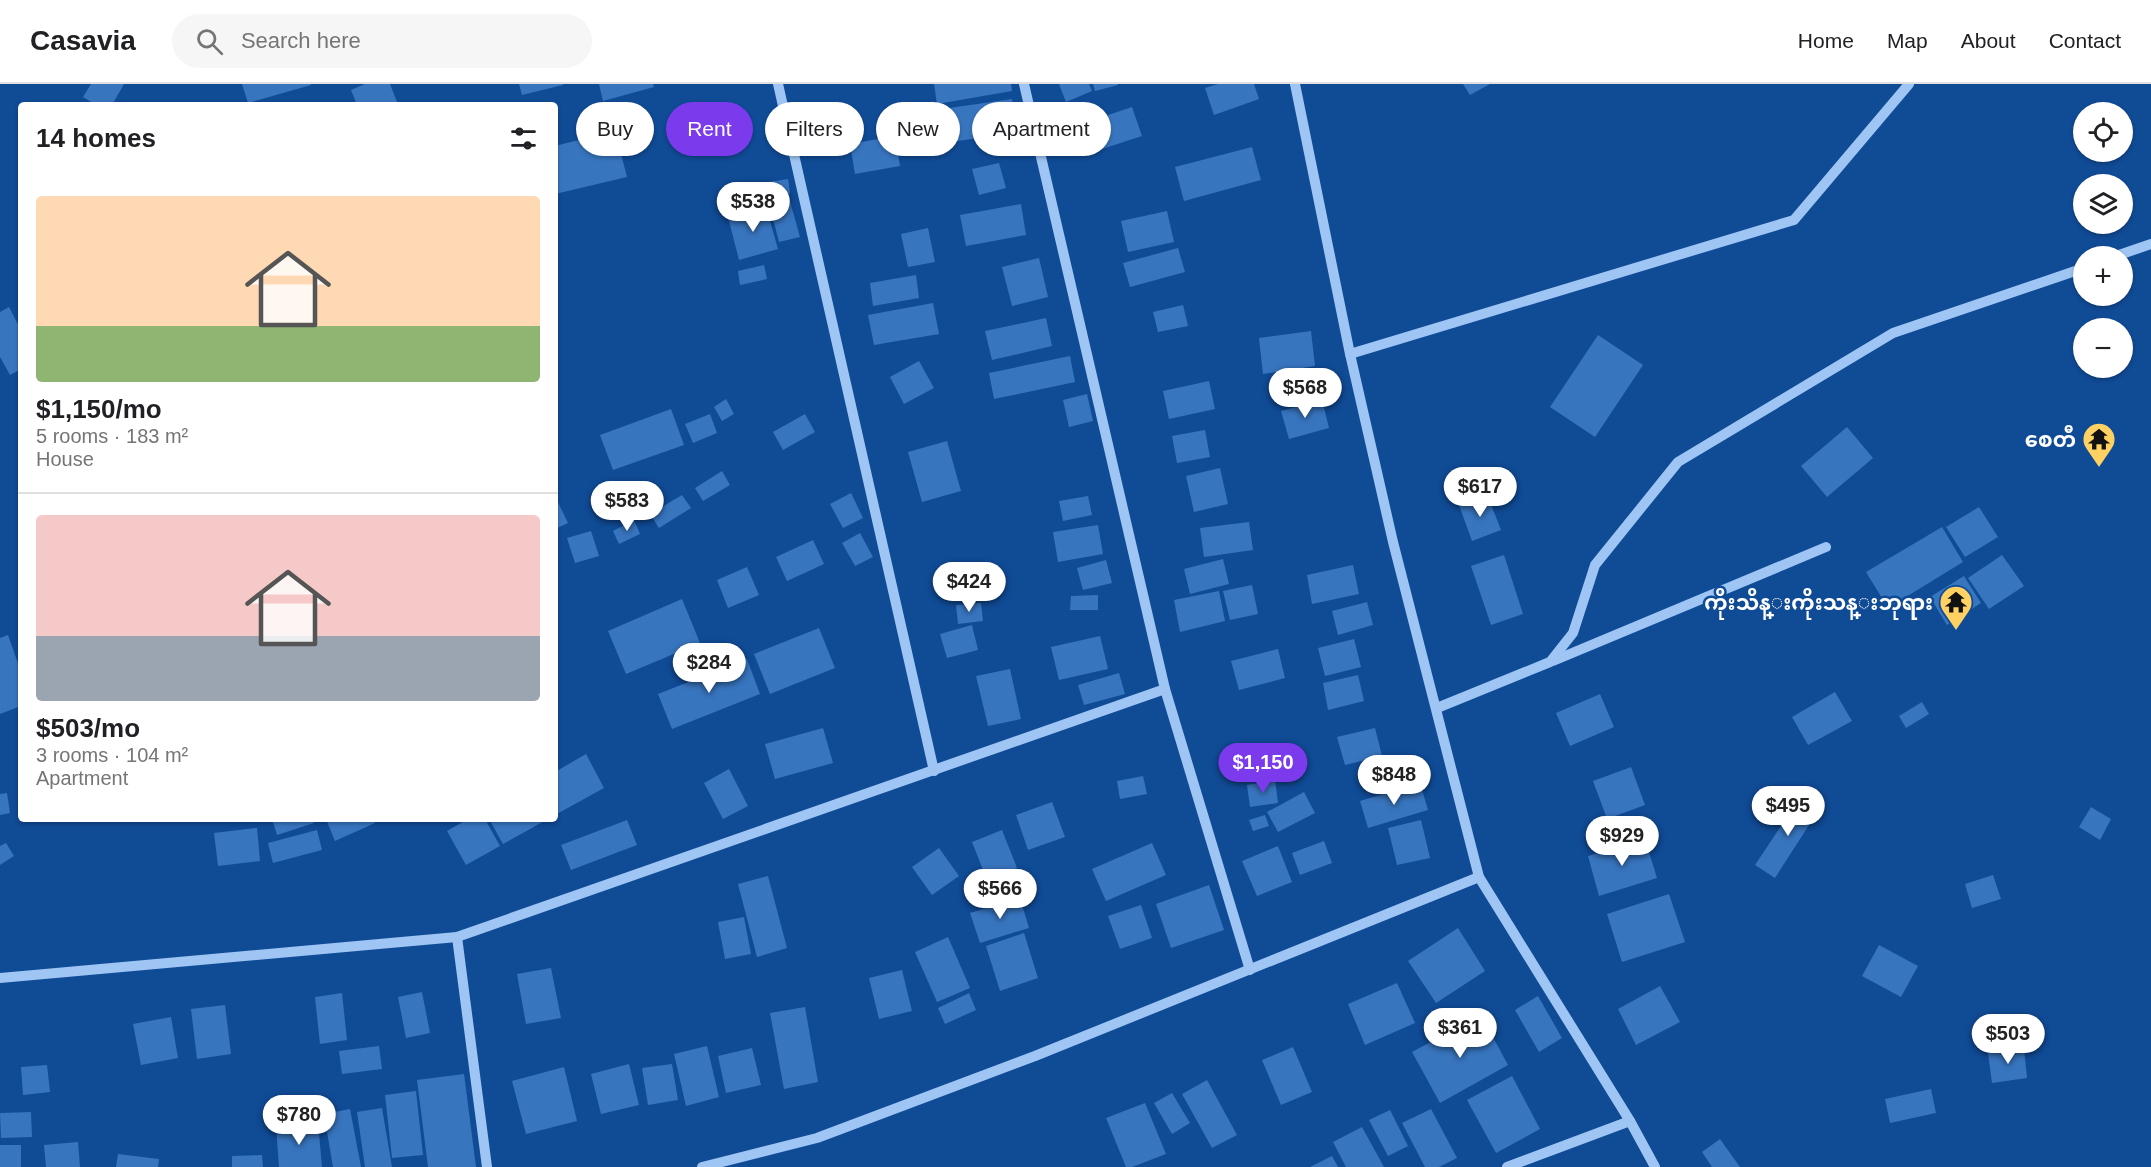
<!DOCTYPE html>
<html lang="en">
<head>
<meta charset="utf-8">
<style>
  :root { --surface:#fff; --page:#f6f6f6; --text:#202124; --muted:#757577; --line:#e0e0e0; --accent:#7c3aed }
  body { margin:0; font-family:Helvetica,"Noto Sans Myanmar",sans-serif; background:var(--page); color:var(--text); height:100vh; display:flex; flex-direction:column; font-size:22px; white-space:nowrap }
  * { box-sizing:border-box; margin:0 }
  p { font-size:20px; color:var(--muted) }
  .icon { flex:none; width:33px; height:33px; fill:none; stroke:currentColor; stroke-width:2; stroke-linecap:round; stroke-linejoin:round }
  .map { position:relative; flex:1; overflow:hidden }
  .drawer { position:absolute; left:18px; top:18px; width:540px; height:720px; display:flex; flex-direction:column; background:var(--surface); border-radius:6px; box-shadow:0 2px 4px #0004 }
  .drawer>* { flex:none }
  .banner { position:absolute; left:576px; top:18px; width:570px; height:54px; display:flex; gap:12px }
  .tools { position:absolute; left:2073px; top:18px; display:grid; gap:12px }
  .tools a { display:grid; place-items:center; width:60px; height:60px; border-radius:50%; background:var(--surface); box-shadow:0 2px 4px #0004; font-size:30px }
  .price { position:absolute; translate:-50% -51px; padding:0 14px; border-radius:21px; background:#fff; color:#222; font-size:20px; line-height:39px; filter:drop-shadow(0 2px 3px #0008) }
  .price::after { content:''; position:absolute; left:50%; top:36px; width:18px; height:14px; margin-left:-9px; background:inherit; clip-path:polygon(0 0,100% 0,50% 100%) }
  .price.selected { background:var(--accent); color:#fff }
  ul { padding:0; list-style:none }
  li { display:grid; align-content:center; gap:12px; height:318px; padding:0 18px }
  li+li { border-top:2px solid var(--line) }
  li span { display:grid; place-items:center; height:186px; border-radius:6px; color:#555 }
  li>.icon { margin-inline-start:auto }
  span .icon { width:108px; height:108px; fill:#fffc; stroke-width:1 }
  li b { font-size:26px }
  h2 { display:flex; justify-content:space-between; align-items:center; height:72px; padding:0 18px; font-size:26px }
  .chip { padding:0 21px; border-radius:27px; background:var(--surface); box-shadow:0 2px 4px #0004; font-size:21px; line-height:54px }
  .chip.selected { background:var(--accent); color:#fff }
  header { display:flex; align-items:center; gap:36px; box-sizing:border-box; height:84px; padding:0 30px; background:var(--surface); border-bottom:2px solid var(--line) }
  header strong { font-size:28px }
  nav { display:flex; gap:33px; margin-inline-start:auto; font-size:21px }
  .search { width:420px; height:54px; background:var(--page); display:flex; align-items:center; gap:15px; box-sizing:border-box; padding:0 21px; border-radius:33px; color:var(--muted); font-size:22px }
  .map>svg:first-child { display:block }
  .building { fill:#3875bf }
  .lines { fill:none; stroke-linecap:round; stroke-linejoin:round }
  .minor { stroke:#9fc5f4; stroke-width:10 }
  .labels { text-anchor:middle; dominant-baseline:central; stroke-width:5; stroke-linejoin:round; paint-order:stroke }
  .poi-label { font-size:21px; font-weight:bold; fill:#fff; stroke:#104b96; text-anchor:end }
</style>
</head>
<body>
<header>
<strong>Casavia</strong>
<div class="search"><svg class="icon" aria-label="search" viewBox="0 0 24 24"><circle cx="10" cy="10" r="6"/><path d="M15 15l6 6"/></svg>Search here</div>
<nav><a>Home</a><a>Map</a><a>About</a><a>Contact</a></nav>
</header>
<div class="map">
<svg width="2151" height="1083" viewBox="0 0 2151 1083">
  <rect width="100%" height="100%" fill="#104b96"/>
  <g class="building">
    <path d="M91,0H124L112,21H96L83,13Z"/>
    <path d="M242,0H311V1L248,19Z"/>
    <path d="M365,0H390L397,18L388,21H357L351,6Z"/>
    <path d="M519,0H563V1L522,11Z"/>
    <path d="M599,0H653L654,3L603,17Z"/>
    <path d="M934,0H1011L1012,7L937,20Z"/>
    <path d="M1059,0H1089L1092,7L1066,18Z"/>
    <path d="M1093,0H1118V1L1095,7Z"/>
    <path d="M1218,0H1254L1259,15L1214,31L1205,4Z"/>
    <path d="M1463,0H1490L1470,11Z"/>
    <path d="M1012,15L1016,48L939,60L935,26Z"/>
    <path d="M1132,23L1142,52L1099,66L1090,37Z"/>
    <path d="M615,47L627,93L555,110V62Z"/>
    <path d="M895,52L900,82L855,90L850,60Z"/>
    <path d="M1252,63L1261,96L1184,117L1175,83Z"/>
    <path d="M999,79L1006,104L979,111L972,85Z"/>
    <path d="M788,95L790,109L772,113L769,98Z"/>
    <path d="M789,114L800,153L779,158L769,119Z"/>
    <path d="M1021,120L1026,151L966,162L960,131Z"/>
    <path d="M766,123L778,165L739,176L728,133Z"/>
    <path d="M1167,127L1174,158L1128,168L1121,137Z"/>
    <path d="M928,144L935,178L908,183L901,150Z"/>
    <path d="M1178,164L1185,188L1130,203L1123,179Z"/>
    <path d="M1039,174L1048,213L1012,222L1002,183Z"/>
    <path d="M764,181L767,195L740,201L738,187Z"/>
    <path d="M916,191L919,214L873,222L870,199Z"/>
    <path d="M933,219L939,250L874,261L868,231Z"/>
    <path d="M1183,221L1188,242L1158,248L1153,228Z"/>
    <path d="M9,223L21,246V285L10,291L0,273V228Z"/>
    <path d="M1046,234L1052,262L992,276L985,247Z"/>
    <path d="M1311,247L1315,282L1263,290L1259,254Z"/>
    <path d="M1598,251L1643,281L1595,353L1550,323Z"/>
    <path d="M1070,272L1075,298L994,315L989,289Z"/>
    <path d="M919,277L934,304L904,320L890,293Z"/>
    <path d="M1209,297L1215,325L1169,335L1163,307Z"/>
    <path d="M1087,310L1093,337L1069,343L1063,316Z"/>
    <path d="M726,315L734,330L722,337L714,323Z"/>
    <path d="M1322,316L1329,344L1289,355L1281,327Z"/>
    <path d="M671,325L684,361L613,386L600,351Z"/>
    <path d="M710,330L717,349L693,359L685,340Z"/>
    <path d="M805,330L815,348L783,366L773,348Z"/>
    <path d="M1847,343L1873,374L1827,413L1801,382Z"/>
    <path d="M1205,346L1210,373L1177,379L1172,352Z"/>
    <path d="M947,357L961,407L922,418L908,368Z"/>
    <path d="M1220,384L1228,420L1194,428L1186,392Z"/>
    <path d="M722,387L730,401L703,417L695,404Z"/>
    <path d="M851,409L863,434L843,444L830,420Z"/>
    <path d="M1487,410L1501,446L1472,457L1459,421Z"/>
    <path d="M682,411L691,424L659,444L650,430Z"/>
    <path d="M555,412L568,439L555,445Z"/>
    <path d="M1088,412L1092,431L1063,437L1059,417Z"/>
    <path d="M1979,423L1998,453L1965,473L1946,443Z"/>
    <path d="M634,436L640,450L619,460L613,447Z"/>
    <path d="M1249,438L1253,466L1204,473L1200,444Z"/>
    <path d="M1098,441L1103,470L1058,478L1053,448Z"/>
    <path d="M1942,443L1963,478L1888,524L1866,488Z"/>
    <path d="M591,447L599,472L575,479L567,454Z"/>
    <path d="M860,449L873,473L855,482L842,459Z"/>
    <path d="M813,456L824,480L787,497L776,473Z"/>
    <path d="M1504,471L1523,530L1491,541L1471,482Z"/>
    <path d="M2002,471L2024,502L1989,525L1968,494Z"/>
    <path d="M1223,475L1229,500L1190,510L1184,485Z"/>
    <path d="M1106,476L1112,499L1083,506L1077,484Z"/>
    <path d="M1353,481L1359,510L1312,520L1307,491Z"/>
    <path d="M747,483L759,511L728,524L717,496Z"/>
    <path d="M969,484L978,502L954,514L945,497Z"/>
    <path d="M1964,492L1981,519L1947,541L1930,513Z"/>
    <path d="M1252,501L1258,530L1230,536L1223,507Z"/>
    <path d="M1219,507L1225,537L1180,548L1174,516Z"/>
    <path d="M1098,511V526H1070L1071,512Z"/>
    <path d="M682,515L700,559L626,590L608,547Z"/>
    <path d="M1367,518L1373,541L1338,551L1332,527Z"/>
    <path d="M981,519L983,537L958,540L956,521Z"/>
    <path d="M972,541L978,566L947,574L940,550Z"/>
    <path d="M819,544L835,584L770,610L754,570Z"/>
    <path d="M8,551L21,588V622L0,630V554Z"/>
    <path d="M1100,552L1108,585L1059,596L1051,563Z"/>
    <path d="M1354,555L1361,583L1325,592L1318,564Z"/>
    <path d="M1278,565L1285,594L1239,606L1231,577Z"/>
    <path d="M747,575L760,610L672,645L658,610Z"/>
    <path d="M1010,585L1021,635L988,642L976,592Z"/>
    <path d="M1119,589L1125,610L1084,621L1078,601Z"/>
    <path d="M1358,591L1364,617L1328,626L1323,599Z"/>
    <path d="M1835,608L1852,637L1808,661L1792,633Z"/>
    <path d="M1600,610L1614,643L1570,662L1556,629Z"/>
    <path d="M1922,618L1929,630L1906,644L1899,632Z"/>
    <path d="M823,644L833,679L775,695L765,660Z"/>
    <path d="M1375,644L1382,672L1345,681L1337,653Z"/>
    <path d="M586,670L604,704L555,731V688Z"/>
    <path d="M1631,683L1645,721L1607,735L1593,697Z"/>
    <path d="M729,685L748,722L723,735L704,699Z"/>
    <path d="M1143,692L1147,710L1120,715L1117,697Z"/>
    <path d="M1275,696L1278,719L1250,723L1247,701Z"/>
    <path d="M1420,699L1428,726L1368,744L1360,717Z"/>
    <path d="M1304,708L1315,729L1278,748L1267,728Z"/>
    <path d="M7,709L10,729L0,731V710Z"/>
    <path d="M1801,712L1820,724L1775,794L1755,781Z"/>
    <path d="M1052,718L1065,753L1028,766L1016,731Z"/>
    <path d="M2091,723L2111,735L2100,756L2079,743Z"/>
    <path d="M1265,731L1269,742L1253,747L1249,736Z"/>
    <path d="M272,735H313L314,739L277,751Z"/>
    <path d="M326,735H373L375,739L335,757Z"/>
    <path d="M468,735H485L500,762L466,781L447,747Z"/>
    <path d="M489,735H548L503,760Z"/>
    <path d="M627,736L637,761L571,786L561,761Z"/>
    <path d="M1421,736L1430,774L1397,781L1388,744Z"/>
    <path d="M257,744L260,777L218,782L214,749Z"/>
    <path d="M317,746L322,766L273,779L268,759Z"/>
    <path d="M1002,746L1017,784L987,796L972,758Z"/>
    <path d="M1645,755L1657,794L1599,812L1588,772Z"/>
    <path d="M1324,757L1332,779L1300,791L1292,769Z"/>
    <path d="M6,759L14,772L0,781V762Z"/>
    <path d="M1152,759L1166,791L1106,817L1092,785Z"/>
    <path d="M1278,762L1292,798L1257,812L1242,777Z"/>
    <path d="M939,764L959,792L932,811L912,783Z"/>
    <path d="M1993,791L2001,815L1972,824L1965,800Z"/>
    <path d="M768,792L787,864L757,873L738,800Z"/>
    <path d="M1209,801L1224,846L1171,864L1156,820Z"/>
    <path d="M1669,810L1685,858L1622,878L1607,830Z"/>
    <path d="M1020,814L1029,844L980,859L970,829Z"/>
    <path d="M1141,821L1152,854L1120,865L1108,832Z"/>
    <path d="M744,833L751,870L725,875L718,838Z"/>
    <path d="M1458,844L1485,887L1436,919L1408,877Z"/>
    <path d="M1024,849L1038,894L1000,907L986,862Z"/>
    <path d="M948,853L970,904L937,918L915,868Z"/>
    <path d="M1879,861L1918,882L1901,913L1862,892Z"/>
    <path d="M551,884L561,934L526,940L517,890Z"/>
    <path d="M902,886L912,927L879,935L869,894Z"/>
    <path d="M1397,899L1415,939L1365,961L1348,920Z"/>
    <path d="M1660,902L1680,938L1636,961L1618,925Z"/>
    <path d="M422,908L430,949L406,954L398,913Z"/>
    <path d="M342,909L347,956L320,960L315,913Z"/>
    <path d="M969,909L976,926L945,940L938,924Z"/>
    <path d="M1538,912L1562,954L1539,968L1515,926Z"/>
    <path d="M225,921L231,970L197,975L191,925Z"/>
    <path d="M805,923L818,998L784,1005L770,929Z"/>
    <path d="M1481,931L1508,981L1440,1019L1412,968Z"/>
    <path d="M171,933L178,974L141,981L133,940Z"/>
    <path d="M379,962L382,985L342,990L339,967Z"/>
    <path d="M707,962L719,1013L686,1022L674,970Z"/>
    <path d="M1293,963L1312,1008L1281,1021L1262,976Z"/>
    <path d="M752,964L761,1001L726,1009L718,972Z"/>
    <path d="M2024,964L2027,994L1992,999L1988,969Z"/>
    <path d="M629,980L639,1021L601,1030L591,990Z"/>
    <path d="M672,980L678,1016L648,1021L642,984Z"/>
    <path d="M47,981L50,1008L23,1011L21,983Z"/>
    <path d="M564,983L577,1037L526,1050L512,997Z"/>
    <path d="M464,990L476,1083H428L417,996Z"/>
    <path d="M1512,992L1540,1045L1496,1069L1467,1016Z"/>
    <path d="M1207,996L1237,1051L1212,1064L1182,1010Z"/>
    <path d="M1931,1005L1936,1029L1890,1039L1885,1015Z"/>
    <path d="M416,1007L423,1071L392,1074L385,1011Z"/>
    <path d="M1172,1009L1190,1039L1172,1050L1154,1019Z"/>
    <path d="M1145,1019L1166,1070L1132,1083H1126L1106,1034Z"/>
    <path d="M382,1024L392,1083H365L357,1028Z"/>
    <path d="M350,1025L361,1083H333L324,1030Z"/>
    <path d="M1431,1025L1457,1074L1439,1083H1425L1402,1039Z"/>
    <path d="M1390,1026L1408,1062L1388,1072L1369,1036Z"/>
    <path d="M31,1028L32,1053L1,1054L0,1029Z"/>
    <path d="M318,1039L322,1083H279L276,1042Z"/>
    <path d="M1362,1043L1384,1083H1346L1333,1058Z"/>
    <path d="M1720,1055L1740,1083H1712L1702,1068Z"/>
    <path d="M78,1058L80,1083H46L44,1061Z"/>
    <rect x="0" y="1061" width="21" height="22"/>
    <path d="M118,1070L159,1075L158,1083H116Z"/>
    <path d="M262,1071L263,1083H232V1072Z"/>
    <path d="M1332,1072L1338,1083H1310Z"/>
  </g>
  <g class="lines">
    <g class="minor">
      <path d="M778,0L934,687"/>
      <path d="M1295,0L1350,270L1393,458L1479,793L1630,1037L1655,1083"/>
      <path d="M2116,172L2151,160"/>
      <path d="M1350,270L1794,136L1909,0"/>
      <path d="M1553,577L1826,463"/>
      <path d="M1165,605L1250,886"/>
      <path d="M1437,624L1550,578L1573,549L1595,481L1678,378L1893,249L2084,184"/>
      <path d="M457,853L487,1083"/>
      <path d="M0,894L457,853L1165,605L1024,0"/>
      <path d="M702,1083L817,1054L1035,972L1479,793"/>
      <path d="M1507,1083L1630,1037"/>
    </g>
  </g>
  <defs>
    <symbol id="temple-pin" viewBox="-11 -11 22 30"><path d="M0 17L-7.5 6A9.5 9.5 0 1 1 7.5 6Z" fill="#ffd162" stroke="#104b96"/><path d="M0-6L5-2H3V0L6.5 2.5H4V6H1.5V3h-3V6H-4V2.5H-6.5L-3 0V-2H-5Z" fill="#111"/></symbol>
  </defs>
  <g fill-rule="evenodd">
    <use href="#temple-pin" x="2080" y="336" width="38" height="52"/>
    <use href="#temple-pin" x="1937" y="499" width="38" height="52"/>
  </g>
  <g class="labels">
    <g class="poi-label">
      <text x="2076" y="355">စေတီ</text>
      <text x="1933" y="518">ကိုးသိန္းကိုးသန္းဘုရား</text>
    </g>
  </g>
</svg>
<div class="tools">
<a><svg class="icon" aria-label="locate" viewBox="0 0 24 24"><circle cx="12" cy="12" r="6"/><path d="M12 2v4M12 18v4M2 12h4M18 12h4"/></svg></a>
<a><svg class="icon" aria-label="layers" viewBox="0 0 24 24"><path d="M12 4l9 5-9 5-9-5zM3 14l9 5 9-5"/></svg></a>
<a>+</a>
<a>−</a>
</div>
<b class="price" style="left:753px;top:149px">$538</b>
<b class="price" style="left:1305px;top:335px">$568</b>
<b class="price" style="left:1480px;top:434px">$617</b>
<b class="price" style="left:627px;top:448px">$583</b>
<b class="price" style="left:969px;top:529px">$424</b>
<b class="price" style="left:709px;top:610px">$284</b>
<b class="price selected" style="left:1263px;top:710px">$1,150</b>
<b class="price" style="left:1394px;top:722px">$848</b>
<b class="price" style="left:1788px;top:753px">$495</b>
<b class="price" style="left:1622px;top:783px">$929</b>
<b class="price" style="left:1000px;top:836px">$566</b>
<b class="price" style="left:1460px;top:975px">$361</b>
<b class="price" style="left:2008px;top:981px">$503</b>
<b class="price" style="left:299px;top:1062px">$780</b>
<div class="banner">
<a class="chip">Buy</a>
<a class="chip selected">Rent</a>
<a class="chip">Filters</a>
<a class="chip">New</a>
<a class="chip">Apartment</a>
</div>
<section class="drawer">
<h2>14 homes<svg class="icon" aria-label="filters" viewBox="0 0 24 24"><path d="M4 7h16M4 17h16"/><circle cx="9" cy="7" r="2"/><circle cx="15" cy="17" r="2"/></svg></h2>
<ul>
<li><span style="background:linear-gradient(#ffd9b3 70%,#8fb573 0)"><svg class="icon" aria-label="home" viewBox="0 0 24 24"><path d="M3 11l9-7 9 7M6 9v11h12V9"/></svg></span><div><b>$1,150/mo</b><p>5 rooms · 183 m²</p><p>House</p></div></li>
<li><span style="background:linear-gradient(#f6c9c9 65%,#9aa5b1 0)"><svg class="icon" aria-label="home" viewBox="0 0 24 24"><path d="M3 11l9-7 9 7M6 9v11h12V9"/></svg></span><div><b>$503/mo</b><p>3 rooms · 104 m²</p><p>Apartment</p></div></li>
</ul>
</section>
</div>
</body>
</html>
